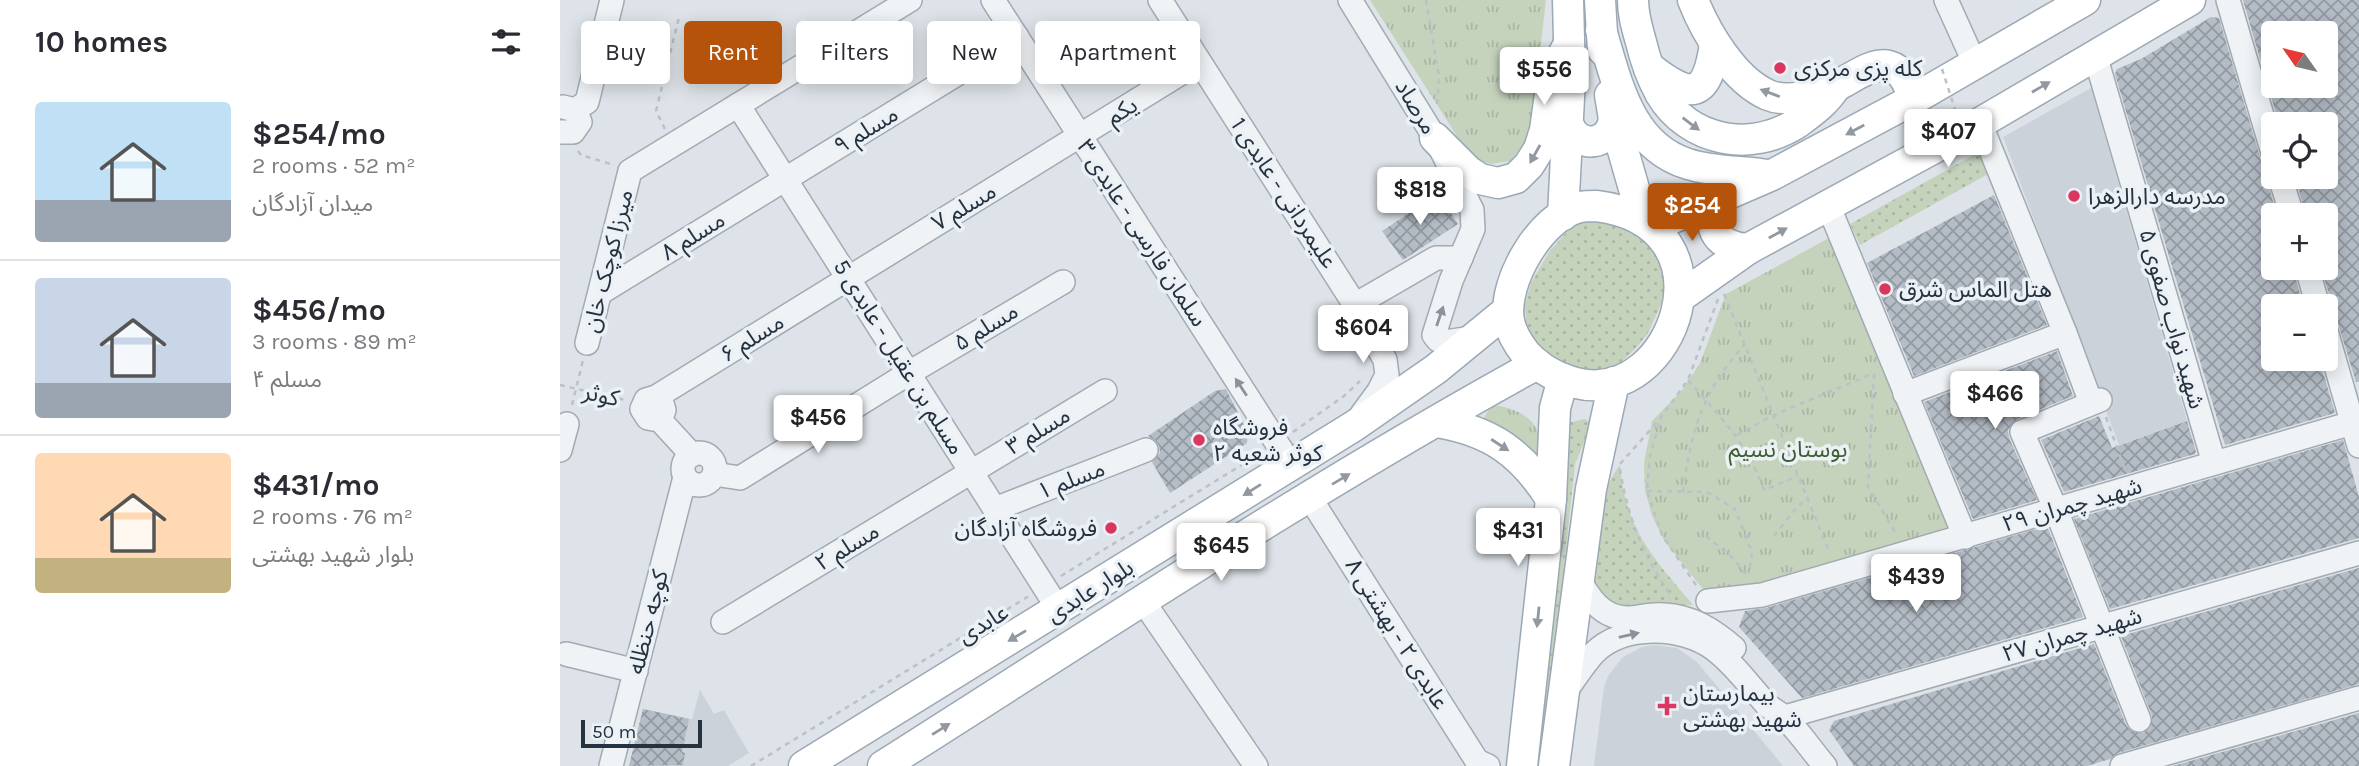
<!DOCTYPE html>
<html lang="en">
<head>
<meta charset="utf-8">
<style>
  :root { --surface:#fff; --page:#f2f2f3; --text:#2b2b33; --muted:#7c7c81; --line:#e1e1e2; --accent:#b45309 }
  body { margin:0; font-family:Karla,"Noto Sans Arabic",sans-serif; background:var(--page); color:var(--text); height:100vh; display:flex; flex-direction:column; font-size:26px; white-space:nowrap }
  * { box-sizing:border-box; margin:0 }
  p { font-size:23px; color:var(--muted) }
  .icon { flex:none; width:38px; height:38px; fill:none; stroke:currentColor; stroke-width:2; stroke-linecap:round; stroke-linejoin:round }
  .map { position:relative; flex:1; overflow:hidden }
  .panel { display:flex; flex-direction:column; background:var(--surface); width:560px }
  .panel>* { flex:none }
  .banner { position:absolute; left:21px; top:21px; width:665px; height:63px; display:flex; gap:14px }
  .needle { width:46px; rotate:304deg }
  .controls { position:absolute; left:1701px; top:21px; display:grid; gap:14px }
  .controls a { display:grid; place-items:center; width:77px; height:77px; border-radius:7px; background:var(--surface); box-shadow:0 4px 18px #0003; font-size:35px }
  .scale { position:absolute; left:21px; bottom:18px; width:121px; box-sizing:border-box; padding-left:7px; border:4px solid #253240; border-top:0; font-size:19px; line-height:24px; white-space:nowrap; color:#253240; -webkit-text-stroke:5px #ecf1f6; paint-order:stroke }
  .price { position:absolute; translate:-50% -60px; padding:0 16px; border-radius:7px; background:#fff; color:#222; font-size:23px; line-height:46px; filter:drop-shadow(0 2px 4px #0008) }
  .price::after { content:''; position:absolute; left:50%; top:42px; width:21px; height:16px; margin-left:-10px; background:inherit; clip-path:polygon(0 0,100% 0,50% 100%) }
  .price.active { background:var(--accent); color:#fff }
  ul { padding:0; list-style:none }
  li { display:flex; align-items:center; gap:21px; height:175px; padding:0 35px }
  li+li { border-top:2px solid var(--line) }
  li span { display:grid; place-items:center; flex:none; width:196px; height:140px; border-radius:7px; color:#555 }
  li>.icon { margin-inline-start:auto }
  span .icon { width:84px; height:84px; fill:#fffc; stroke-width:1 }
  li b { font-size:30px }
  h2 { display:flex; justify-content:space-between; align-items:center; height:84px; padding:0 35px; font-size:30px }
  .chip { padding:0 24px; border-radius:7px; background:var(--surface); box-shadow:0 4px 18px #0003; font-size:24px; line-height:63px }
  .chip.active { background:var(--accent); color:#fff }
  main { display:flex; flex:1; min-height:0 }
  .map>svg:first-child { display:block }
  .built { fill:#cbd2da }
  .grass { fill:url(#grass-dots) }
  .park { fill:url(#park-tufts) }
  .building { fill:url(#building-cross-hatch); fill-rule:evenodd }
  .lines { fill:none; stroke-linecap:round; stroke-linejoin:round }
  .minor-casing { stroke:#a2aab2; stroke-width:26 }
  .major-casing { stroke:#9ba8b5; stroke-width:33 }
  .path { stroke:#bbc1c7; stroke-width:2.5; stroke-dasharray:5 5; stroke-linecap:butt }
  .minor { stroke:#f0f3f6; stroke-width:23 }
  .major { stroke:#fff; stroke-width:30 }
  .path-bridge { stroke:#bbc1c7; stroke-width:2.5; stroke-dasharray:5 5; stroke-linecap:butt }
  .oneway { fill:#9298a0 }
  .oneway2 { fill:#8a929b }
  .poi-dot { fill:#d93660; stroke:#ecf1f6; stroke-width:2.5 }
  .labels { text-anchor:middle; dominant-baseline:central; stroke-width:7; stroke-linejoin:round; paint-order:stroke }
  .poi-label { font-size:23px; fill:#253240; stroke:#ecf1f6; text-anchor:start }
  .street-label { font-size:23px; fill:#253240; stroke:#ecf1f6 }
  .park-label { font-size:23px; fill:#3e5d31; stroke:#ecf1f6 }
</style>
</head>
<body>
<main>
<section class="panel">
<h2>10 homes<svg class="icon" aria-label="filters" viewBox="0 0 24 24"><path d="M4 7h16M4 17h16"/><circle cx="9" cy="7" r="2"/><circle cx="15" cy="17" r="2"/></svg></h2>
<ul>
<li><span style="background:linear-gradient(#bfe0f5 70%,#9aa5b1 0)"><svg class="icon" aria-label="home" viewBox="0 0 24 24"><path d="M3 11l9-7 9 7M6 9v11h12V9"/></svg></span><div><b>$254/mo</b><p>2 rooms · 52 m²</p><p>میدان آزادگان</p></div></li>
<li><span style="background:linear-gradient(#c9d6e8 75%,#9aa5b1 0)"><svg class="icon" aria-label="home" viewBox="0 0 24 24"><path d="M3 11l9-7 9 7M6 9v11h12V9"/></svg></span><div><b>$456/mo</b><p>3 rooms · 89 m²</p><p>مسلم ۴</p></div></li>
<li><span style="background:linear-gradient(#ffd9b3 75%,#c2b280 0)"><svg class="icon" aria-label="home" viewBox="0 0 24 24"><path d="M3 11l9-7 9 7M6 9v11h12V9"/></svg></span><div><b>$431/mo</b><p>2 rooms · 76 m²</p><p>بلوار شهید بهشتی</p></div></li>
</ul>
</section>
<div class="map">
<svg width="1799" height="766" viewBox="0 0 1799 766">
  <defs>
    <pattern id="grass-dots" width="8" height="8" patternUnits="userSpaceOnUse" patternTransform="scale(1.75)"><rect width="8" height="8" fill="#c5d3bd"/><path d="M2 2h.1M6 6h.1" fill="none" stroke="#a9b6a4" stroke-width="1.8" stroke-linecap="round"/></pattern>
    <pattern id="park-tufts" width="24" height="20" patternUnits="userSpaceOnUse" patternTransform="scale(1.75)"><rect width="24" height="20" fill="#c5d3bd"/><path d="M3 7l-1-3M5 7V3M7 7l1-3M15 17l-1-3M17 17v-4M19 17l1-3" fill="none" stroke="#a9b6a4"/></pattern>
    <pattern id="building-cross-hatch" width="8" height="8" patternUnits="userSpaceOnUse" patternTransform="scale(1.75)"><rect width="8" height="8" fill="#b4bcc5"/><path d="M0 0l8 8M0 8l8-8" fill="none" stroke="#9299a1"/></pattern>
  </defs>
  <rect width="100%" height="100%" fill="#dde3e8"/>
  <g class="built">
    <path d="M1531,88L1627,421L1559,445L1443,137Z"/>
    <path d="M1094,645L1117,648L1137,662L1223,766H1034L1044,687L1048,676L1063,657L1082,647Z"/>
    <path d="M140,690L154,714L164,710L189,753L168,766H69L83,709L132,719Z"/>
  </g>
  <g class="grass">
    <path d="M1421,151L1430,173L1300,245L1290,224Z"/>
    <path d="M1057,216L1106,259L1104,298L1087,335L1073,351L1059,364L1040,372L1001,368L973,342L966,324L965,304L971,283L989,252L1011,227L1025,219Z"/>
    <path d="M1025,419L1032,423L1015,464L983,766H978L999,566L1007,423Z"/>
    <path d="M1060,465C1065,530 1094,558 1133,605H1112L1058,609L1033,590L1031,578C1037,543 1037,493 1060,465Z"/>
  </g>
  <g class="park">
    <path d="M810,0H986L970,138L950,161L931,164L911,158Z"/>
    <path d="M1271,237L1391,527L1151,599L1105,542L1092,516L1085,490L1084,463L1092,421L1123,389L1140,363L1166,294Z"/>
    <path d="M932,405C950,407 972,414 978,433C981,442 978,457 978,467L920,424Z"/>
  </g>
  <g class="building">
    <path d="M1683,0H1799V382H1796L1761,268H1766V215H1746L1735,177H1766V124H1719ZM1766,30V86H1713V33H1755Z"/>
    <path d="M1651,17L1659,18L1717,215H1713V268H1733L1743,306H1713V359H1759L1775,413L1665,445L1555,74L1557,69L1581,59Z"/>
    <path d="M878,194L898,224L843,260L822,231Z"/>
    <path d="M1434,195L1487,325L1354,376L1307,263Z"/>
    <path d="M1497,351L1513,396L1457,419L1448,430L1449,438L1477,500L1413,519L1364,402Z"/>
    <path d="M666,389L688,433L687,443L610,493L592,462L600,453L599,446L595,440L588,436L655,391Z"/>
    <path d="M1539,416L1552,448L1627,421L1636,452L1635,454L1504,492L1481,440Z"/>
    <path d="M1783,440L1799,497V538L1550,609L1514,519Z"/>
    <path d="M1487,526L1523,617L1242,698L1179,627L1185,611L1206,608Z"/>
    <path d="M1799,568V684L1558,753L1550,759L1527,766H1294L1269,730L1274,721L1534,644L1566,725L1571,731L1583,733L1590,728L1592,716L1561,636Z"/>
    <path d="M83,709L129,719L122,752L125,753L123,765L69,766Z"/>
    <path d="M1799,713V766H1613Z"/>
  </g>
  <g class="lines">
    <defs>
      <g id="minor">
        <path d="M433,0L731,465"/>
        <path d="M600,0L795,305L825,360L827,375L819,391L802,414"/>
        <path d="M790,0L875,138L912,210L913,229L891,281L874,335L878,340L885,342L912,338"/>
        <path d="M1386,0L1415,64"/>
        <path d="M1668,0L1713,153"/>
        <path d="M1535,55L1654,463"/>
        <path d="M178,105L499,610"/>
        <path d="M15,110L27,102L52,0"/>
        <path d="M1420,123L1505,333L1531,403"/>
        <path d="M0,132H13L20,122L15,110L3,107"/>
        <path d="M1720,177L1732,215"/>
        <path d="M1268,205L1405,537"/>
        <path d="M1747,268L1758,306"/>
        <path d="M40,293L457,37"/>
        <path d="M795,305L876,258H901"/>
        <path d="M1766,331L1799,446"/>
        <path d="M27,343L70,171L350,0"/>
        <path d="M1345,394L1505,333"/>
        <path d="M96,397L101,400L104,410L102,415L93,419L88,418L82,409L86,400L96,397L639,62"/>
        <path d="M1540,400L1462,432L1496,510L1579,720"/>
        <path d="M98,418L132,455"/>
        <path d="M0,450L7,424"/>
        <circle cx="139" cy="469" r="16"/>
        <path d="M154,474L180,478L349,373L503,282"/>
        <path d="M750,498L917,761L928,766"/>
        <path d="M435,509L586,450"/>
        <path d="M1018,577C1028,597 1042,618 1067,618C1079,618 1092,613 1105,615C1133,617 1153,630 1174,648"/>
        <path d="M583,601L696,766"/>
        <path d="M1148,601L1202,595L1799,421"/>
        <path d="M163,622L545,391"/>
        <path d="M6,654L76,671"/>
        <path d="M1005,692C1014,680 1023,665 1034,653C1063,624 1122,625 1154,649C1174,664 1189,685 1206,704C1212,710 1221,713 1227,720C1241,734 1252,751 1265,766"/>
        <path d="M1225,717L1799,553"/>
        <path d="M51,766L125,477"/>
        <path d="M1562,766L1799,698"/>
      </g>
      <g id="major">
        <path d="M1040,0L1043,50"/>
        <path d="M1073,0C1073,15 1077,28 1081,42C1085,59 1092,78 1100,93C1129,142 1191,153 1237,123C1252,112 1266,102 1276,86"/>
        <path d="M1133,0C1146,33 1174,80 1208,95C1229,104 1260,93 1280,84C1294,77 1313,62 1329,66C1344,70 1349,86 1354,99"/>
        <path d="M1041,30C1057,82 1069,146 1128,164C1153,172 1182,171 1208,175"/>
        <path d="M1090,68C1131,100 1147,99 1155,44"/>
        <path d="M1050,95L1054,119L1083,220"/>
        <path d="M1009,126C1020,150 1050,145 1054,119"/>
        <path d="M875,138L908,171L920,179L938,183L956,178L969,165L979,149L985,130L993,73L1009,44"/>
        <path d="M1162,196C1143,223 1155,247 1188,249"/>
        <path d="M1036,206C1179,223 1115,408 1016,383C996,378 980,369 966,354C959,345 951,332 949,321C942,282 981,216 1020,207C1025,206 1031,206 1036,206Z"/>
        <path d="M1003,215L1010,78L1008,0"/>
        <path d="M1092,227L1212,175L1354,99L1525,0"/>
        <path d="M1120,297L1188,249L1420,123L1630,0"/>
        <path d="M877,422C931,431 962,453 991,499"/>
        <path d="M244,766L794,426L876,369L948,310"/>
        <path d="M323,766C539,629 753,487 977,364"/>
        <path d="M962,766L991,499L995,408L1003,379"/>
        <path d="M994,766L1031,489L1054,382"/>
      </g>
    </defs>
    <use href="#minor" class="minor-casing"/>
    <use href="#major" class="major-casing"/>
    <g class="path">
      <path d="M866,0L879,77L877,104"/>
      <path d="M105,129L96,111L119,17"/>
      <path d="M18,151L21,155L54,165"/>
      <path d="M1164,294L1270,554"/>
      <path d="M1314,374L1308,487L1337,535"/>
      <path d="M1128,380C1161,418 1186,441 1204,490L1238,476"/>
      <path d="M0,385L65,400"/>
      <path d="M12,405L23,360"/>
      <path d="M1546,417L1565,470"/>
      <path d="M733,432L784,396L800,381"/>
      <path d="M1177,435L1214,415L1314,373"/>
      <path d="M1060,464L1100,419"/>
      <path d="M1060,469C1067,516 1084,558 1112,597"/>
      <path d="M1087,491L1147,492L1175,509L1192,552L1189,574"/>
      <path d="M1123,492C1132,428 1141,394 1185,344"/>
      <path d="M1146,536L1174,559L1187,576"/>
      <path d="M1214,536L1233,512L1247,497"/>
      <path d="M501,576L701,453"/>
      <path d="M1136,585L1102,535L1087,491L1090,456L1101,417L1128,380L1158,299"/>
      <path d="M191,766L469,596"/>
    </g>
    <use href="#minor" class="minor"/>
    <use href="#major" class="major"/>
    <path class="path-bridge" d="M1382,69L1407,146"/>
  </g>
  <defs><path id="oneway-solid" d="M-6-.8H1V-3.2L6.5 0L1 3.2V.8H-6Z" transform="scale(1.75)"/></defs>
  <g class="oneway">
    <use href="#oneway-solid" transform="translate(1481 87) rotate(-30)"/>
    <use href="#oneway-solid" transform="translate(1210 93) rotate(-159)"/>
    <use href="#oneway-solid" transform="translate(1131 124) rotate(37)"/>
    <use href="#oneway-solid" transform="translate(1295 130) rotate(152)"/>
    <use href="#oneway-solid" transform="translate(975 154) rotate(119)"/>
    <use href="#oneway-solid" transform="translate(1218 233) rotate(-29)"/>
    <use href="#oneway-solid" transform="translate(940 445) rotate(33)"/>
    <use href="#oneway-solid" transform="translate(781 479) rotate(-31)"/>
    <use href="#oneway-solid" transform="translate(692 490) rotate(148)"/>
    <use href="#oneway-solid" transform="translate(978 617) rotate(96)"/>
    <use href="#oneway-solid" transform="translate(457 636) rotate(149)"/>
    <use href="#oneway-solid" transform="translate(381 729) rotate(-32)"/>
  </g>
  <g class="oneway2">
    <use href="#oneway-solid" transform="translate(880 316) rotate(-71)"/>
    <use href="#oneway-solid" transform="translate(681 387) rotate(-123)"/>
    <use href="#oneway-solid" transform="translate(1069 635) rotate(-13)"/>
  </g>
  <g class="poi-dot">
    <circle cx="1220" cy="68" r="7"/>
    <circle cx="1514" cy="196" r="7"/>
    <circle cx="1325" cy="289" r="7"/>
    <circle cx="639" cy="440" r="7"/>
    <circle cx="551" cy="528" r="7"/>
    <path d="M1103.5 695.5h7v7h7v7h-7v7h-7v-7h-7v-7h7z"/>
  </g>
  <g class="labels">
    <g class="poi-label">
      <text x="1234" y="68">کله پزی مرکزی</text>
      <text x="1528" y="196">مدرسه دارالزهرا</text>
      <text x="1339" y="289">هتل الماس شرق</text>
      <text x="653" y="427">فروشگاه<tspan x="653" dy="26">کوثر شعبه ۲</tspan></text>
      <text x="537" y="528" text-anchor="end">فروشگاه آزادگان</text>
      <text x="1123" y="693">بیمارستان<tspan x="1123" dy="26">شهید بهشتی</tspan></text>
    </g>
    <g class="street-label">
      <text transform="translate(856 107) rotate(59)">مرصاد</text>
      <text transform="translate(562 111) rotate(-32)">یکم</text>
      <text transform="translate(306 130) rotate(-31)">مسلم ۹</text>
      <text transform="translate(724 193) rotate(57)">علیمردانی - عابدی 1</text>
      <text transform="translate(404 207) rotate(-31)">مسلم ۷</text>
      <text transform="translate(582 233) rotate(57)">سلمان فارسی - عابدی ۳</text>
      <text transform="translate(133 236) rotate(-32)">مسلم ۸</text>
      <text transform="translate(48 261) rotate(-76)">میرزا کوچک خان</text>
      <text transform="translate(1612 319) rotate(74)">شهید نواب صفوی ۵</text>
      <text transform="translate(426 327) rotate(-31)">مسلم ۵</text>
      <text transform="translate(192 338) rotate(-32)">مسلم ۶</text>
      <text transform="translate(339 357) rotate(58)">مسلم بن عقیل - عابدی 5</text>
      <text transform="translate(41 395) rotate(12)">کوثر</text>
      <text transform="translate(478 431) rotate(-31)">مسلم ۳</text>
      <text transform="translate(511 480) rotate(-21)">مسلم ۱</text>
      <text transform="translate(1512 505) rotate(-16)">شهید چمران ۲۹</text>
      <text transform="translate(287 547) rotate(-31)">مسلم ۲</text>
      <text transform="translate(530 591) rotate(-32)">بلوار عابدی</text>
      <text transform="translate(88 622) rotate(-76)">کوچه حنظله</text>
      <text transform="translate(423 624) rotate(-31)">عابدی</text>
      <text transform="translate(837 634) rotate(58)">عابدی ۲ - بهشتی ۸</text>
      <text transform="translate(1512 635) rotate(-16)">شهید چمران ۲۷</text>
    </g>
    <g class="park-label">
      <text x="1228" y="449">بوستان نسیم</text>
    </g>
  </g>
</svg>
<div class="controls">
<a><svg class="needle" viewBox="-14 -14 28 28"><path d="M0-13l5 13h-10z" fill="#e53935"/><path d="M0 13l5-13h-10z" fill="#7c7c81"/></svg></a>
<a><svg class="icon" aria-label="locate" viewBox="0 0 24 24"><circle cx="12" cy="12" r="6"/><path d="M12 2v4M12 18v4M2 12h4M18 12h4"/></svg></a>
<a>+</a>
<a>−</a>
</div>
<div class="scale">50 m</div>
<b class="price" style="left:984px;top:107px">$556</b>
<b class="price" style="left:1388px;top:169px">$407</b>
<b class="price" style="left:860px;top:227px">$818</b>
<b class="price active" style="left:1132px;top:243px">$254</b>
<b class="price" style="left:803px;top:365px">$604</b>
<b class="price" style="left:1435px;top:431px">$466</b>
<b class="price" style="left:258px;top:455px">$456</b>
<b class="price" style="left:958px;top:568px">$431</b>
<b class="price" style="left:661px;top:583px">$645</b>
<b class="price" style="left:1356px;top:614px">$439</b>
<div class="banner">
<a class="chip">Buy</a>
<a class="chip active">Rent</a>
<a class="chip">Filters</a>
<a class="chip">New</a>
<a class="chip">Apartment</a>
</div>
</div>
</main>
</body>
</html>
